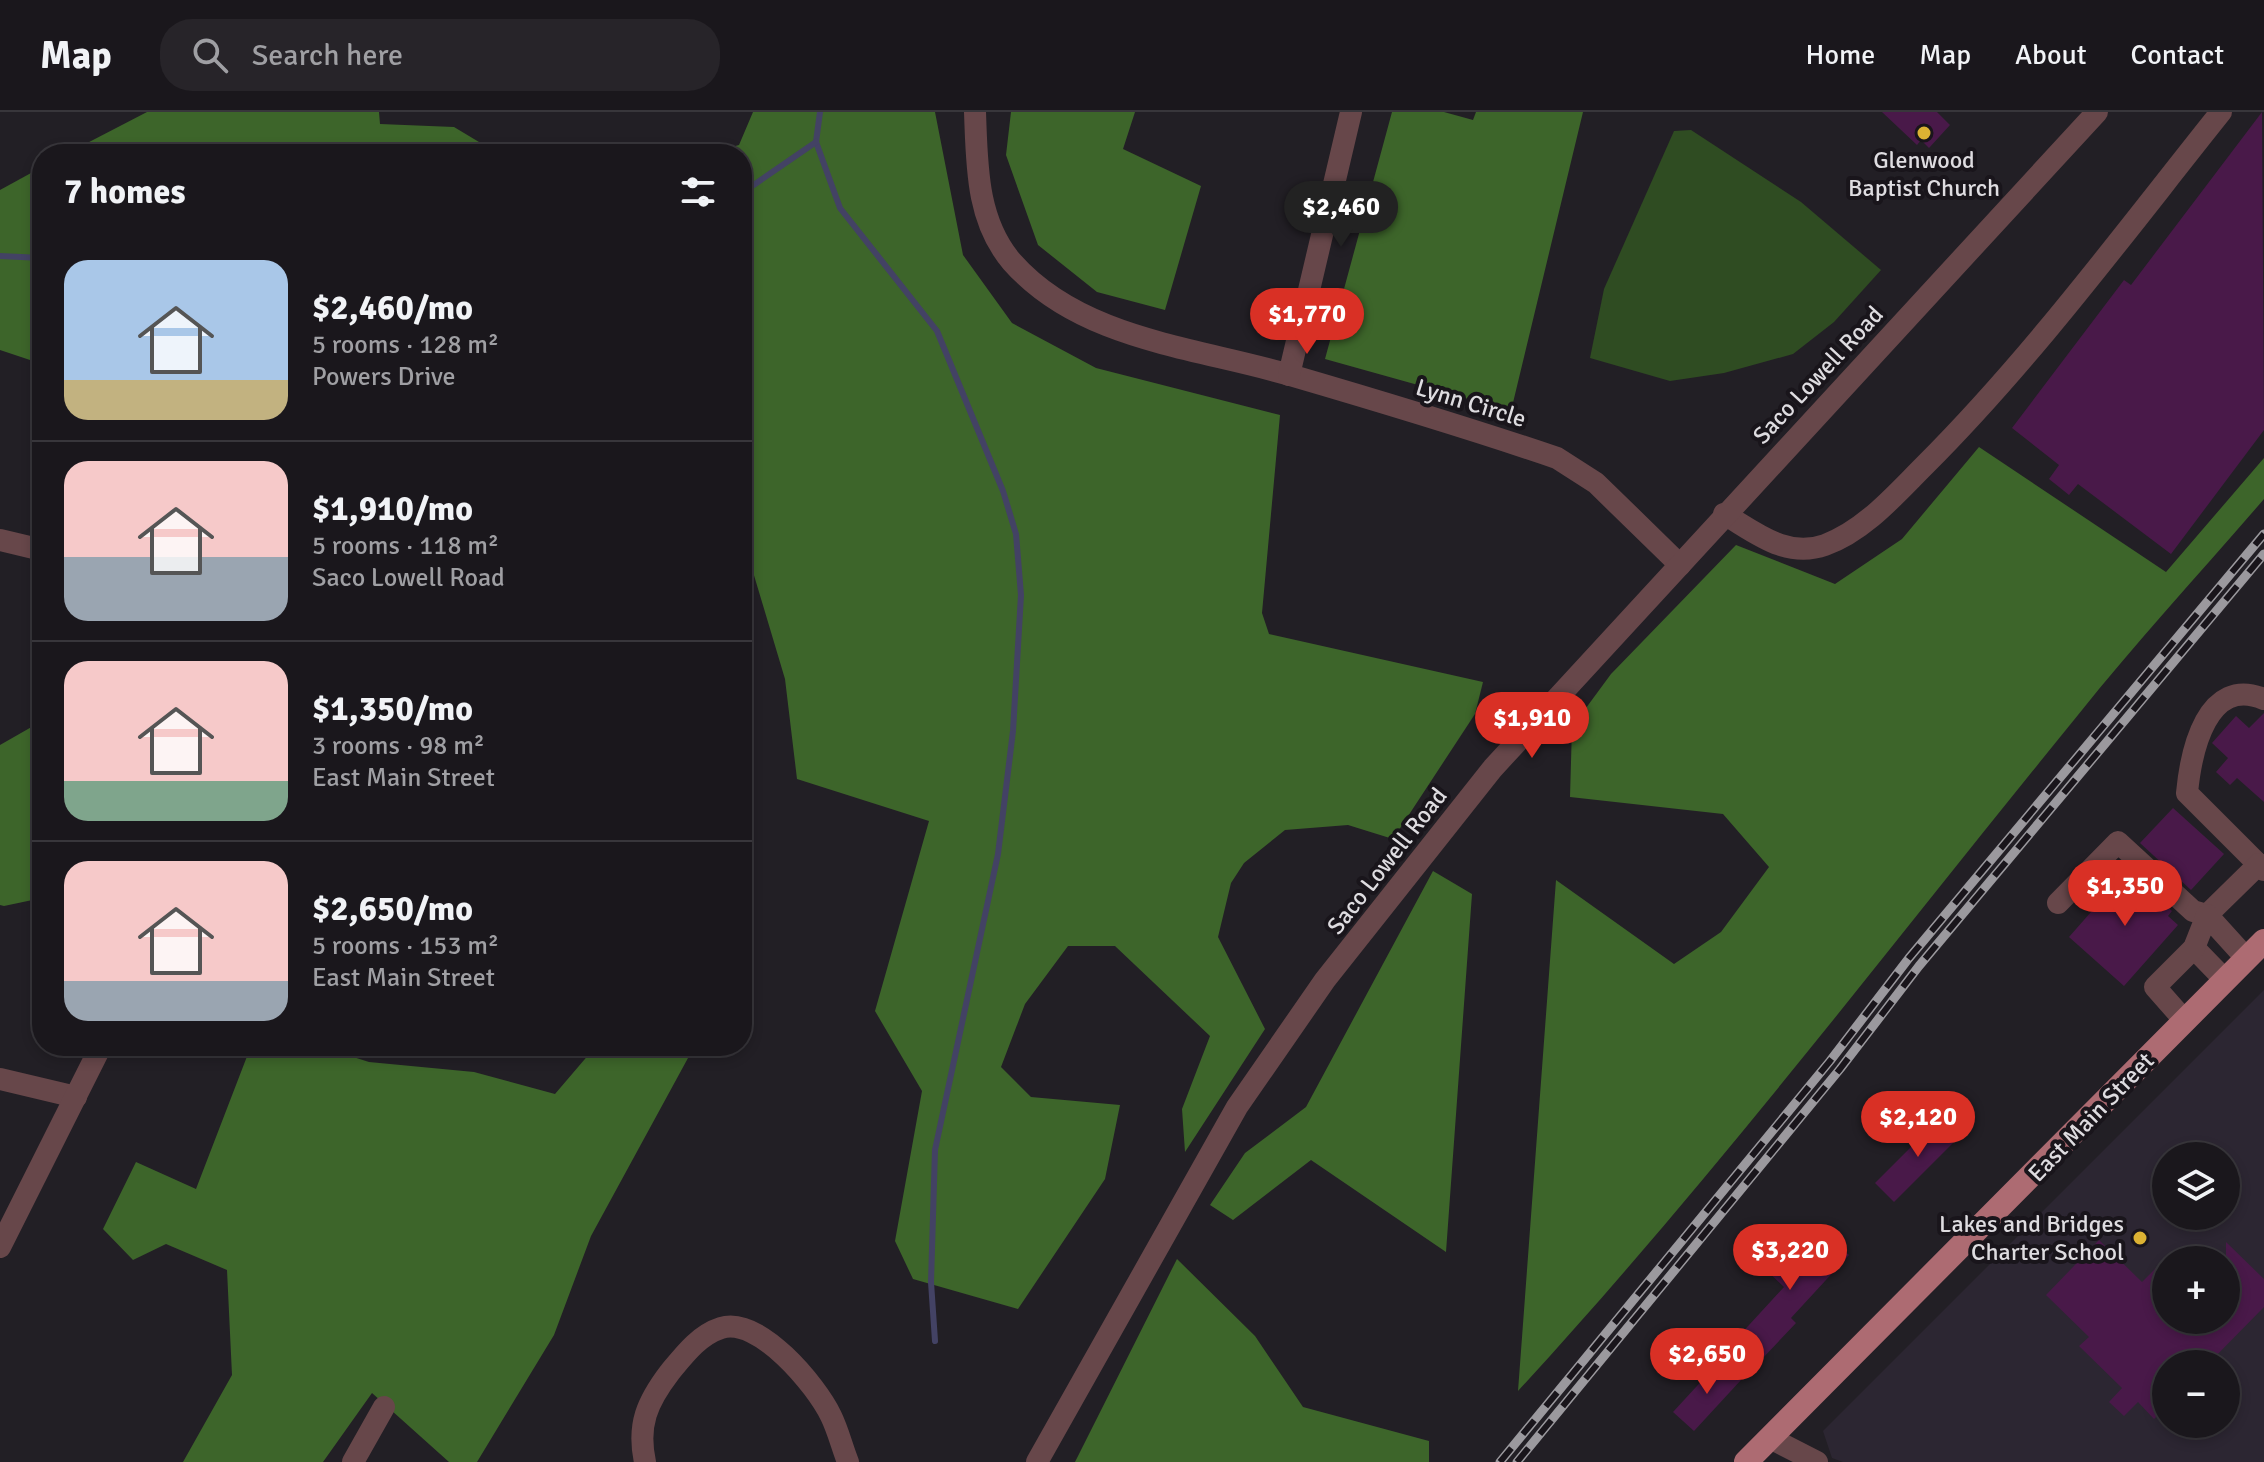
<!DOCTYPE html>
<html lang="en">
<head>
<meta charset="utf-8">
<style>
  :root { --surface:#1a171c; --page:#272429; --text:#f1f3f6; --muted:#9f9fa3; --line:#38363b; --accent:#d93025 }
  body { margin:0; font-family:Signika,sans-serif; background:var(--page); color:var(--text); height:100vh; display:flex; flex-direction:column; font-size:30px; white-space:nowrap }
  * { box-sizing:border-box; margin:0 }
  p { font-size:26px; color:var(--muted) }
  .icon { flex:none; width:44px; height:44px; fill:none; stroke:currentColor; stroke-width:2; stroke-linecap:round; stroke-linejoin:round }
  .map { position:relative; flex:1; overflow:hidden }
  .drawer { position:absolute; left:32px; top:32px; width:720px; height:912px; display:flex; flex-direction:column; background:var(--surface); border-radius:32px; box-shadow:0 4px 12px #0003,0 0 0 2px var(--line) }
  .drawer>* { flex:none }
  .tools { position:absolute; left:2152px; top:1030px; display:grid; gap:16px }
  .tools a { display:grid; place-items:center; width:88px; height:88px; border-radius:50%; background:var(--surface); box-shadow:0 4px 12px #0003,0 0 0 2px var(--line); font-size:40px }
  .price { position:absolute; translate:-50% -68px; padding:0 18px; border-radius:28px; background:var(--accent); color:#fff; font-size:26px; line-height:52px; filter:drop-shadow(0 2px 4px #0008) }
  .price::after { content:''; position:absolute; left:50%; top:48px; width:24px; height:18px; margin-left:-12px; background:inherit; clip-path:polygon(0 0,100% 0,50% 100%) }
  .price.selected { background:#222; color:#fff }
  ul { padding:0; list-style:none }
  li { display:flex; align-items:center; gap:24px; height:200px; padding:0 32px }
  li+li { border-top:2px solid var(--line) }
  li span { display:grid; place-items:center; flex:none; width:224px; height:160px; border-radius:24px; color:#555 }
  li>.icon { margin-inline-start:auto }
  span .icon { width:96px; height:96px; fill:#fffc; stroke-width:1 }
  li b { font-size:34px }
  h2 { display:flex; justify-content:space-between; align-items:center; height:96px; padding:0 32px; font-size:34px }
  header { display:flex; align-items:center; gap:48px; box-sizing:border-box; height:112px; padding:0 40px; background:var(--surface); border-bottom:2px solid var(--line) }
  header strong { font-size:38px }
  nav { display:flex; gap:44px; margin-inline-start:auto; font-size:28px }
  .search { width:560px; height:72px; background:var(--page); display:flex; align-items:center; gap:20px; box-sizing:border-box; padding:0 28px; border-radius:32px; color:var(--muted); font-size:30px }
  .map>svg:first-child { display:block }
  .built { fill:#2c2632; fill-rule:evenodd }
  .green { fill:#2f4c22 }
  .forest { fill:#3d652a }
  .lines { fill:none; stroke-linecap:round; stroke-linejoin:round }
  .stream { stroke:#434264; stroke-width:6 }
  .building { fill:#491949 }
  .minor { stroke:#67474a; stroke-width:22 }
  .major { stroke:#ad6b72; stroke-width:24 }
  .rail-casing { stroke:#9b999e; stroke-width:9 }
  .rail { stroke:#19151b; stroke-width:6; stroke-dasharray:18; stroke-linecap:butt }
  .poi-dot { fill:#dcb233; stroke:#19151b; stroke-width:3 }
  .labels { text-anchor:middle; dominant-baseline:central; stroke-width:8; stroke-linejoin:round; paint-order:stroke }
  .poi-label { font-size:24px; fill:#dedce0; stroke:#19151b }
  .street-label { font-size:24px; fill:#dedce0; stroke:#19151b }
</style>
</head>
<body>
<header>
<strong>Map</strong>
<div class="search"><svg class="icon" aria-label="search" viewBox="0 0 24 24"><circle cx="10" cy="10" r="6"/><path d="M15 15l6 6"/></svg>Search here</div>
<nav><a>Home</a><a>Map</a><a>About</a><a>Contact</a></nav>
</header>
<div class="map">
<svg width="2264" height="1350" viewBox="0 0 2264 1350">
  <rect width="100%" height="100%" fill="#221f25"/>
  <path class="built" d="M2264,878V1350H1843L1832,1346L1823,1319ZM2166,1044H2226V1104H2166ZM2166,1148H2226V1208H2166ZM2166,1252H2226V1312H2166Z"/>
  <path class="green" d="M1691,18L1801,90L1881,158L1834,210L1793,242L1724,261L1670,269L1590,246L1604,177L1674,19Z"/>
  <g class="forest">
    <path d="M147,0H379L380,12L454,15L499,42H66Z"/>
    <path d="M753,0H935L963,143L1012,211L1096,256L1280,303L1262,501L1269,522L1483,570L1475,602L1393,727L1348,713L1285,718L1244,751L1231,771L1218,825L1265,917L1185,1040L1182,997L1210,924L1115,834H1068L1025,892L1001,955L1031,985L1120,993L1105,1067L1018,1197L913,1167L895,1129L922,979L875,899L929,709L797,667L785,567L750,450L742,447V42H706L739,33Z"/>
    <path d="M1011,0H1135L1123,37L1201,74L1165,198L1097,180L1038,133L1006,43Z"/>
    <path d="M1392,0H1444L1473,8L1476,0H1583L1511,299L1325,247Z"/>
    <path d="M42,55V252L0,238V78Z"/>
    <path d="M1979,335L2166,460L2264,346V387C2202,459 2137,529 2078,603C1893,830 1716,1064 1518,1279L1556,768L1674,852L1721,820L1769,755L1723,702L1570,685L1572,615L1611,562L1736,433L1835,472L1902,427Z"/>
    <path d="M42,609V786L4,794L0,793V633Z"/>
    <path d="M1433,759L1472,782L1446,1140L1311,1048L1233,1108L1210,1093L1245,1041L1306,995Z"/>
    <path d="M251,934H319L369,950L474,960L555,982L596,934L694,935L591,1124L554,1223L477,1350H449L372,1281L323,1350H183L232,1263L227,1158L166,1132L133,1148L103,1117L136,1050L196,1077Z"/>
    <path d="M1177,1147L1255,1224L1303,1295L1429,1329V1350H1075Z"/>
  </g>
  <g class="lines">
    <g class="stream">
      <path d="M820,0L816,30L840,96L937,219L1003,379L1016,422L1021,483L1013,619L998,742L935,1038L931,1170L935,1229"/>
      <path d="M742,81L816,30"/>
      <path d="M0,144L42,146"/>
    </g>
  </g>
  <g class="building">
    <path d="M1882,0H1937L1950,13L1929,36L1921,28L1917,33Z"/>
    <path d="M2262,0L2264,318L2171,442L2078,372L2069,383L2049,367L2059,353L2012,316L2124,168L2131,173Z"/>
    <path d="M2264,601V690L2237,666L2230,673L2216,660L2228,646L2212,631L2236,604L2249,616Z"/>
    <path d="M2173,696L2224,742L2191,778L2140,731Z"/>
    <path d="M2128,758L2172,799L2168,804L2178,813L2124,874L2069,825Z"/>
    <path d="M1942,1004L1961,1023L1894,1090L1875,1071Z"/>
    <path d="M1829,1125L1849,1143L1791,1206L1796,1211L1762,1247L1738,1225L1784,1175L1761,1153L1782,1129L1806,1151Z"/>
    <path d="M2099,1128L2142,1170L2166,1146V1208H2226V1130L2264,1167V1195L2208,1252H2166V1295L2154,1307L2138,1290L2124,1304L2109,1290L2122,1276L2079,1234L2089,1225L2046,1183Z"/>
    <path d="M1720,1249L1741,1268L1694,1319L1673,1300Z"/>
  </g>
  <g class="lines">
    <g class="minor">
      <path d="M975,0C977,52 976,108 1012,150C1081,228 1195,235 1290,263C1379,289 1469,316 1557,346L1596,371L1680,453"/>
      <path d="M1289,263L1351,0"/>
      <path d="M1724,402C1755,420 1786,447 1825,433C1864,419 1895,383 1924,354C2033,245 2125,120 2221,0"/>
      <path d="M0,428L42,438"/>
      <path d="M2264,587C2207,563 2191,639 2187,681L2264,758"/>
      <path d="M2058,791L2118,730L2193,799L2207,803L2259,752"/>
      <path d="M2194,836L2225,868"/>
      <path d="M2185,909L2155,875L2194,836L2207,803L2246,846"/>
      <path d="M0,967L76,985"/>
      <path d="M0,1135L101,934"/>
      <path d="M1770,1326L1817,1350"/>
      <path d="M353,1350L384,1295"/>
      <path d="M645,1350C637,1313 647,1290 670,1260C684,1243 699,1223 721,1216C759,1204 816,1273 831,1304C838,1318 842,1335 848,1350"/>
      <path d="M1037,1350L1237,995L1325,868L1493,656L2097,0"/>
    </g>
    <path class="major" d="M1746,1350L2264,829"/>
    <defs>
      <g id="rail">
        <path d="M1500,1350L1830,949L1909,846L2264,422"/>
        <path d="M1517,1350L1840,957L1919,854L2264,442"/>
      </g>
    </defs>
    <use href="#rail" class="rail-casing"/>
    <use href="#rail" class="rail"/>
  </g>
  <g class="poi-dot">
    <circle cx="1924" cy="21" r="8"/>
    <circle cx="2140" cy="1126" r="8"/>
  </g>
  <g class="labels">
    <g class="poi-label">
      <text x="1924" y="48">Glenwood<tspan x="1924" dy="28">Baptist Church</tspan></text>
      <text x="2124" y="1112" text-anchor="end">Lakes and Bridges<tspan x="2124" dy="28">Charter School</tspan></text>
    </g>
    <g class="street-label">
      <text transform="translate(1818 263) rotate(-47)">Saco Lowell Road</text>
      <text transform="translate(1471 291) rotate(17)">Lynn Circle</text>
      <text transform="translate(1387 749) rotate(-52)">Saco Lowell Road</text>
      <text transform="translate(2091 1005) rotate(-46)">East Main Street</text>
    </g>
  </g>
</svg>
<div class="tools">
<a><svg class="icon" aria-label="layers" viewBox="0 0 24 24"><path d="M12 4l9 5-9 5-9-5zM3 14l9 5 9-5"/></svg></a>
<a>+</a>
<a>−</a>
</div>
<b class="price selected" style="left:1341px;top:137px">$2,460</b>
<b class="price" style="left:1307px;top:244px">$1,770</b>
<b class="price" style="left:1532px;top:648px">$1,910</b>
<b class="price" style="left:2125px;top:816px">$1,350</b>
<b class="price" style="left:1918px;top:1047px">$2,120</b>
<b class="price" style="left:1790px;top:1180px">$3,220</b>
<b class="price" style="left:1707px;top:1284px">$2,650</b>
<section class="drawer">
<h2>7 homes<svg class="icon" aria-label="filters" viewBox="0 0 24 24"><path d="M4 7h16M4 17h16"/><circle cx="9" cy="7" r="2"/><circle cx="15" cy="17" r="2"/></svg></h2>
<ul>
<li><span style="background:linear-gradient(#a9c7e8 75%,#c2b280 0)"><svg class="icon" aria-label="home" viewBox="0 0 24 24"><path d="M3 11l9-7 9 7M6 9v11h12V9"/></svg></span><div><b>$2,460/mo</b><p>5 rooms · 128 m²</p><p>Powers Drive</p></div></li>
<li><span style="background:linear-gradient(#f6c9c9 60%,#9aa5b1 0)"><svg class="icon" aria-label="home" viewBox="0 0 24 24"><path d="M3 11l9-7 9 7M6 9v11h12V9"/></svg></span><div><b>$1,910/mo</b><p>5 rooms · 118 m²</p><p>Saco Lowell Road</p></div></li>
<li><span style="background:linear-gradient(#f6c9c9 75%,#7fa58c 0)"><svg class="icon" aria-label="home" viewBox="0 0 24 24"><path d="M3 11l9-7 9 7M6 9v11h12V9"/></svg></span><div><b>$1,350/mo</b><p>3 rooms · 98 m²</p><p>East Main Street</p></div></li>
<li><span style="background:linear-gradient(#f6c9c9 75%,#9aa5b1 0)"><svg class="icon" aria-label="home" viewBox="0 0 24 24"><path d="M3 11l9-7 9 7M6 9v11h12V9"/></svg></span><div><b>$2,650/mo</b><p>5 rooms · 153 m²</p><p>East Main Street</p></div></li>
</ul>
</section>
</div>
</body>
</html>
